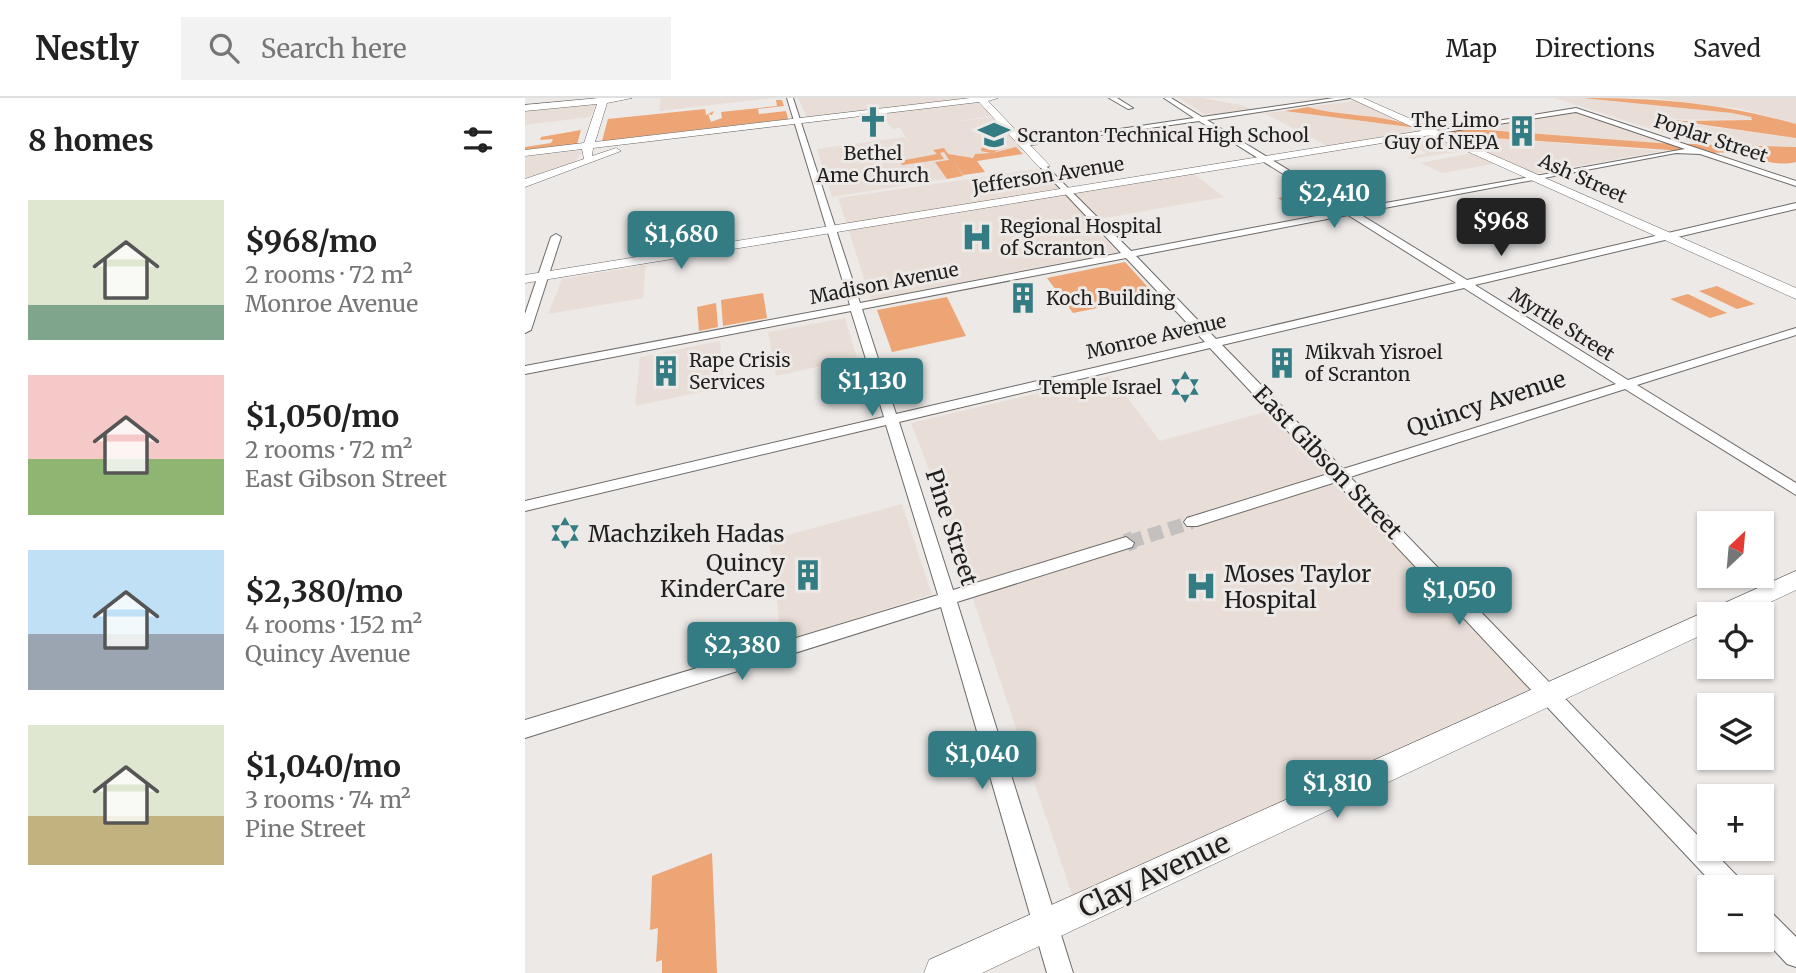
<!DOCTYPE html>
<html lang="en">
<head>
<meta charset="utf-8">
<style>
  :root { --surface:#fff; --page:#f2f2f2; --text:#222; --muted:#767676; --line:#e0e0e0; --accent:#347c83 }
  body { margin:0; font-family:Merriweather,serif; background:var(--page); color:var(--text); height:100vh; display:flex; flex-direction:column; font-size:26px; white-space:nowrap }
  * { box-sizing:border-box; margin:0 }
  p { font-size:23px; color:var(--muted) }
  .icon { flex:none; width:38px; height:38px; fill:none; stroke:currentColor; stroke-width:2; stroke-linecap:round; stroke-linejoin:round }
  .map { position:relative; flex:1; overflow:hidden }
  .panel { display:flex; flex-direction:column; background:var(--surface); width:525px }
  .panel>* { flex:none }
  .needle { width:46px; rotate:26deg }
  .fabs { position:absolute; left:1172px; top:413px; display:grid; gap:14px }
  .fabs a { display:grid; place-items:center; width:77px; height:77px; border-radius:0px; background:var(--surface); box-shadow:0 2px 5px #0004; font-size:35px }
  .price { position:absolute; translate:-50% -60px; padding:0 16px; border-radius:7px; background:var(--accent); color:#fff; font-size:23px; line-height:46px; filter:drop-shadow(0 2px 4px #0008) }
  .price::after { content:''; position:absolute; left:50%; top:42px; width:21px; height:16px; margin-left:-10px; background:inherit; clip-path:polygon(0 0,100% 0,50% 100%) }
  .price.current { background:#222; color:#fff }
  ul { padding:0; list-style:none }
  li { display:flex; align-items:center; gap:21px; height:175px; padding:0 28px }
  li span { display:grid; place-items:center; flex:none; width:196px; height:140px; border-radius:0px; color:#555 }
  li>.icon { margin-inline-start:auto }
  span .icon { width:84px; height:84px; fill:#fffc; stroke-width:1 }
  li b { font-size:30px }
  h2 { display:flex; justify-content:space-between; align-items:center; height:84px; padding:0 28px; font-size:30px }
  header { display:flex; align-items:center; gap:42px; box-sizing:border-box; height:98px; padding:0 35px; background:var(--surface); border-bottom:2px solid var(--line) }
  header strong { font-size:33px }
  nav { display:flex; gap:38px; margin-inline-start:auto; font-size:24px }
  .search { width:490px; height:63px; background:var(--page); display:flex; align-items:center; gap:18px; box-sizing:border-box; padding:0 24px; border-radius:0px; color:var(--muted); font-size:26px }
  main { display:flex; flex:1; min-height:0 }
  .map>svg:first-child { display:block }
  .built { fill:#e9ded7 }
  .green { fill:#eda575 }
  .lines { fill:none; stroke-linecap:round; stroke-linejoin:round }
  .street-tunnel-far1 { stroke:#c3c0bf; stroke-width:14; stroke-dasharray:14 7; stroke-linecap:butt }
  .street-tunnel { stroke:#c3c0bf; stroke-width:18; stroke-dasharray:18 9; stroke-linecap:butt }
  .street-casing { stroke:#6d6a68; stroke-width:2 }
  .secondary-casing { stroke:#6d6a68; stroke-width:1 }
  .street { fill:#fff; fill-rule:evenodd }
  .secondary { fill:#fff; fill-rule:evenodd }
  .labels { text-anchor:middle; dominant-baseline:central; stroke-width:6; stroke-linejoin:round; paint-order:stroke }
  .far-poi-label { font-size:19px; fill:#201e1e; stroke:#ece9e7; text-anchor:start }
  .far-street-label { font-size:19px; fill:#201e1e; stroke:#ece9e7 }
  .street-label { font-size:23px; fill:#201e1e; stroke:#ece9e7 }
  .poi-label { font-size:23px; fill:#201e1e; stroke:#ece9e7; text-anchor:start }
  .near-street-label { font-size:28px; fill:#201e1e; stroke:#ece9e7 }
</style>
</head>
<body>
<header>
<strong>Nestly</strong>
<div class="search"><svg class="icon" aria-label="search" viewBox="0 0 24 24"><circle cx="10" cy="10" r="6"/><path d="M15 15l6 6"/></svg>Search here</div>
<nav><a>Map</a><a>Directions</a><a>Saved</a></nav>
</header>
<main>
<section class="panel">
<h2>8 homes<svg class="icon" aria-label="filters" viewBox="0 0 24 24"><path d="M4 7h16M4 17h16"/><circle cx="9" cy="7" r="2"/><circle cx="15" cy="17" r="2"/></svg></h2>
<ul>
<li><span style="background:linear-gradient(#dfe7d0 75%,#7fa58c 0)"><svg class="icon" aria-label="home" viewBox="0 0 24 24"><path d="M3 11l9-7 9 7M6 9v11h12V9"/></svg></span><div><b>$968/mo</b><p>2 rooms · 72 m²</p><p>Monroe Avenue</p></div></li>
<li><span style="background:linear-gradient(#f6c9c9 60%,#8fb573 0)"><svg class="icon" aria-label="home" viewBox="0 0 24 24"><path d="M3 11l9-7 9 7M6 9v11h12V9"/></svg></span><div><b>$1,050/mo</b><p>2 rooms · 72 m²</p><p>East Gibson Street</p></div></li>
<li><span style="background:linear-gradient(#bfe0f5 60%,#9aa5b1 0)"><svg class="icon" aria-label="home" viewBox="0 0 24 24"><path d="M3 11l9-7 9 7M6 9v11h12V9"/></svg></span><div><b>$2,380/mo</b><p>4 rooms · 152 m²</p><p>Quincy Avenue</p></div></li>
<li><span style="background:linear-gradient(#dfe7d0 65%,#c2b280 0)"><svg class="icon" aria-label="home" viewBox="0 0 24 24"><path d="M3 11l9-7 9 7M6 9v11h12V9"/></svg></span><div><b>$1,040/mo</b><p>3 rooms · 74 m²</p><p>Pine Street</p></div></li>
</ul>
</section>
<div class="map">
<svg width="1271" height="875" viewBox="0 0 1271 875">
  <rect width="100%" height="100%" fill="#ece9e7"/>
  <g class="built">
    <path d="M136,0H248L134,13Z"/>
    <path d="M273,0H455L282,20Z"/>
    <path d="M654,0H677L717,7L727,12L681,17Z"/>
    <path d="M1030,0H1058L1207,15L1227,19V22L1125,21L1271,40V49L1170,45Z"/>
    <path d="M1127,0H1271V26L1216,11Z"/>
    <path d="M828,3L879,23L820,17L783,9Z"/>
    <path d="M453,4L467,18L428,24L469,19L499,52L428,62L439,78L307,99L292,51L379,39L383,43L375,30L367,31L356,16Z"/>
    <path d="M72,5L65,19L0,27V13Z"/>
    <path d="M760,13L892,30L900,34L804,49L739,15Z"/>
    <path d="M1052,14L1147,46L948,31L950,30Z"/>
    <path d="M924,37L946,38L1138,53L1007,76L980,64L917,75L895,65L947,55L937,53L887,61L882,59L902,55L879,43Z"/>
    <path d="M58,52L50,63L0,81V59Z"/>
    <path d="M518,70L542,97L669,76L699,99L563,123L592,154L346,202L313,100Z"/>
    <path d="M121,167L118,200L23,216L37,181Z"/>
    <path d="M320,220L332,260L251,278L243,234Z"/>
    <path d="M195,243L199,289L110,308L115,259Z"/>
    <path d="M586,278L635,343L743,313L1005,591L547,797L409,385L386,325Z"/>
    <path d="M377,406L407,496L257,544L244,442Z"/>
  </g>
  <g class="green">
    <path d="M1058,0C1137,0 1195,5 1271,26V40L1124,19L1159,23L1227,22L1226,19L1207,15Z"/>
    <path d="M251,2H257L259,8L233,11L234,16L261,13L263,21L77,43L83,21L180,11L181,17L189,13L187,17L183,16L186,24L197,20L196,14L252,8Z"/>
    <path d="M783,9C817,19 863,16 892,30L760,13Z"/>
    <path d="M948,31L1134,45L1271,49V64C1242,71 1220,51 1188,55L924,37V34Z"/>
    <path d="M56,32L52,46L0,52V49L26,45L28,41L15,42L16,39Z"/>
    <path d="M476,47L481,49L467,55L491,49L498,56L452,63L460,74L438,77L429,64L438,78L422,81L410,64L424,62L419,54L415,55L419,61L377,67L375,63L412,56L408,52L419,50L423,56L448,60L450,56L466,55L456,53L457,49L469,51L477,48H470Z"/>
    <path d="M784,95L811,113L780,118L753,100Z"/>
    <path d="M600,164L631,198L548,215L522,180Z"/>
    <path d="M1192,188L1230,206L1212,211L1174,193Z"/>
    <path d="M238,195L242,220L198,228L196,202Z"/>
    <path d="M1163,196L1202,215L1185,220L1145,201Z"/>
    <path d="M422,199L441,238L367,254L352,212Z"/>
    <path d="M191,205L193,229L174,233L172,209Z"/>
    <path d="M187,755L192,875H137V862L131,864L133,830L125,832L127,778Z"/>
  </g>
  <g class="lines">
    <path class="street-tunnel-far1" d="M604,444L667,424"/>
    <path class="street-tunnel" d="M601,445L609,442"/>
    <defs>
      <g id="street">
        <path d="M262,0H268L335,205L596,155L516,70L519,66L606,153L817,113L674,23L498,48L494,46L669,20L639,0H646L677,19L809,0H825L682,22L827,111L1160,51L1051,14L908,36L904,34L1051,10L1271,83V88L1175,56L1151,55L833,115L942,182L1271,105V111L950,187L1103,282L1271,230V237L1112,287L1271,385V397L1100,291L825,379L1215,781L1219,789H1191L811,384L672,428H662L659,424L662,420L803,376L685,250L374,324L428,492L601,439L609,445L607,449L432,504L548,875H522L416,509L0,640V622L413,497L361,327L0,413V403L359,319L326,213L0,276V268L325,207ZM823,117L931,185L691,241L611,158ZM601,160L680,244L371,316L337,211ZM939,190L1091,286L818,371L697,247Z"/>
        <path d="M584,0H592L608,10L603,11Z"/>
        <path d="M31,136L36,139L6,232L0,235V216L26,139Z"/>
        <path d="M1237,809L1245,813L1271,839V869L1262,866L1237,839Z"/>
      </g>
      <g id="secondary">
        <path d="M74,0H107L82,5L70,44L445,0H473L463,3L525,68L515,70L454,4L68,50L67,58L91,50L96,53L0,89V81L59,61L57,51L0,58V52L59,45L72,6L0,13V7Z"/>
        <path d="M825,0H838L1271,190V201L906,37L0,185V177L896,33Z"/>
        <path d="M1271,473V492L1220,516H1185V533L457,875H399L404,862Z"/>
      </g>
    </defs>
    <use href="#street" class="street-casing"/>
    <use href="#secondary" class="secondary-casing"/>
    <use href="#street" class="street"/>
    <use href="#secondary" class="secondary"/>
  </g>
  <defs>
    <symbol id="church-bare" viewBox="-9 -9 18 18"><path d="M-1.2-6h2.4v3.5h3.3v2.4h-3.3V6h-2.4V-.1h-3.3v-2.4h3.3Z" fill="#347c83" stroke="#ece9e7" stroke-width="2.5" paint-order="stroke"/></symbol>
    <symbol id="building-bare" viewBox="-9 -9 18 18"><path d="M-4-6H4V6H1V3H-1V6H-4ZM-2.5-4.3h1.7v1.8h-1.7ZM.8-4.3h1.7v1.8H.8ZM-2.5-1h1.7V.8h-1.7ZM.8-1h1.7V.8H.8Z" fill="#347c83" stroke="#ece9e7" stroke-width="2.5" paint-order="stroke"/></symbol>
    <symbol id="school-bare" viewBox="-9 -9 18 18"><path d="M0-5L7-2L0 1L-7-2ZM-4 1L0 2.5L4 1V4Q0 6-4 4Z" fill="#347c83" stroke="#ece9e7" stroke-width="2.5" paint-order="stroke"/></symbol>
    <symbol id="hospital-bare" viewBox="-9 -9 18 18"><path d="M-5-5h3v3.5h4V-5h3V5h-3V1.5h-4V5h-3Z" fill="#347c83" stroke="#ece9e7" stroke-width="2.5" paint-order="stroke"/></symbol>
    <symbol id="synagogue-bare" viewBox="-9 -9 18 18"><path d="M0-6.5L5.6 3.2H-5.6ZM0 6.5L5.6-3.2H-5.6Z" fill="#347c83" stroke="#ece9e7" stroke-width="2.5" paint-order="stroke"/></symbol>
  </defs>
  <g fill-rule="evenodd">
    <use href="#church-bare" x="326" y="2" width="44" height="44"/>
    <use href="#building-bare" x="975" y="11" width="44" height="44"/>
    <use href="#school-bare" x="447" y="15" width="44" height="44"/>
    <use href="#hospital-bare" x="430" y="117" width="44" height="44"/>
    <use href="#building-bare" x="476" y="178" width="44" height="44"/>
    <use href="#building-bare" x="735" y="243" width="44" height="44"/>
    <use href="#building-bare" x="119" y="251" width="44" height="44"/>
    <use href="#synagogue-bare" x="638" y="267" width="44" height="44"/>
    <use href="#synagogue-bare" x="18" y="413" width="44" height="44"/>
    <use href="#building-bare" x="261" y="455" width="44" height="44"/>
    <use href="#hospital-bare" x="654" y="466" width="44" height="44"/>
  </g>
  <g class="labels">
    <g class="far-poi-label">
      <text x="974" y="22" text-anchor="end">The Limo<tspan x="974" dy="22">Guy of NEPA</tspan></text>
      <text x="492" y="37">Scranton Technical High School</text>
      <text x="348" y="55" text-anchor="middle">Bethel<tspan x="348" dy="22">Ame Church</tspan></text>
      <text x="475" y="128">Regional Hospital<tspan x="475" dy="22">of Scranton</tspan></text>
      <text x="521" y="200">Koch Building</text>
      <text x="780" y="254">Mikvah Yisroel<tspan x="780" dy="22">of Scranton</tspan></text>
      <text x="164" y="262">Rape Crisis<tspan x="164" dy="22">Services</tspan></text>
      <text x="637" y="289" text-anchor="end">Temple Israel</text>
    </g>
    <g class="far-street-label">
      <text transform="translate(1186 40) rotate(18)">Poplar Street</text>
      <text transform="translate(523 77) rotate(-9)">Jefferson Avenue</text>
      <text transform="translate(1058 80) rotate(24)">Ash Street</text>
      <text transform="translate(359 185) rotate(-11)">Madison Avenue</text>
      <text transform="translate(1037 226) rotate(32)">Myrtle Street</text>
      <text transform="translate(631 238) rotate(-13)">Monroe Avenue</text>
    </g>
    <g class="street-label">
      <text transform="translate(961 305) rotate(-18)">Quincy Avenue</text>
      <text transform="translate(803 364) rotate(46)">East Gibson Street</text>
      <text transform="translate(427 429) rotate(72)">Pine Street</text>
    </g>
    <g class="poi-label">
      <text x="63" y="435">Machzikeh Hadas</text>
      <text x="260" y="464" text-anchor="end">Quincy<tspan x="260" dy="26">KinderCare</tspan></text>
      <text x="699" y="475">Moses Taylor<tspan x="699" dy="26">Hospital</tspan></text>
    </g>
    <g class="near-street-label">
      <text transform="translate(629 777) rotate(-25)">Clay Avenue</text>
    </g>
  </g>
</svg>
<div class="fabs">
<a><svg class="needle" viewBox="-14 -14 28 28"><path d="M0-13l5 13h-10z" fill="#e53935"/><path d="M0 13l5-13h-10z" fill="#767676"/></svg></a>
<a><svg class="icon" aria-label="locate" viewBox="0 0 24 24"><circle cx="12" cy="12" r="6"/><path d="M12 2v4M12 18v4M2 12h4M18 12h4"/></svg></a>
<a><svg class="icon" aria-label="layers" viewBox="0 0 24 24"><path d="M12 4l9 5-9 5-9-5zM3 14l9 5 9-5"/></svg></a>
<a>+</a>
<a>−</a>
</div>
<b class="price" style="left:809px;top:132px">$2,410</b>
<b class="price current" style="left:976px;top:160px">$968</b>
<b class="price" style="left:156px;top:173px">$1,680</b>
<b class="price" style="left:347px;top:320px">$1,130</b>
<b class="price" style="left:934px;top:529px">$1,050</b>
<b class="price" style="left:217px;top:584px">$2,380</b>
<b class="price" style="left:457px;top:693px">$1,040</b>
<b class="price" style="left:812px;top:722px">$1,810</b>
</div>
</main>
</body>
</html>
